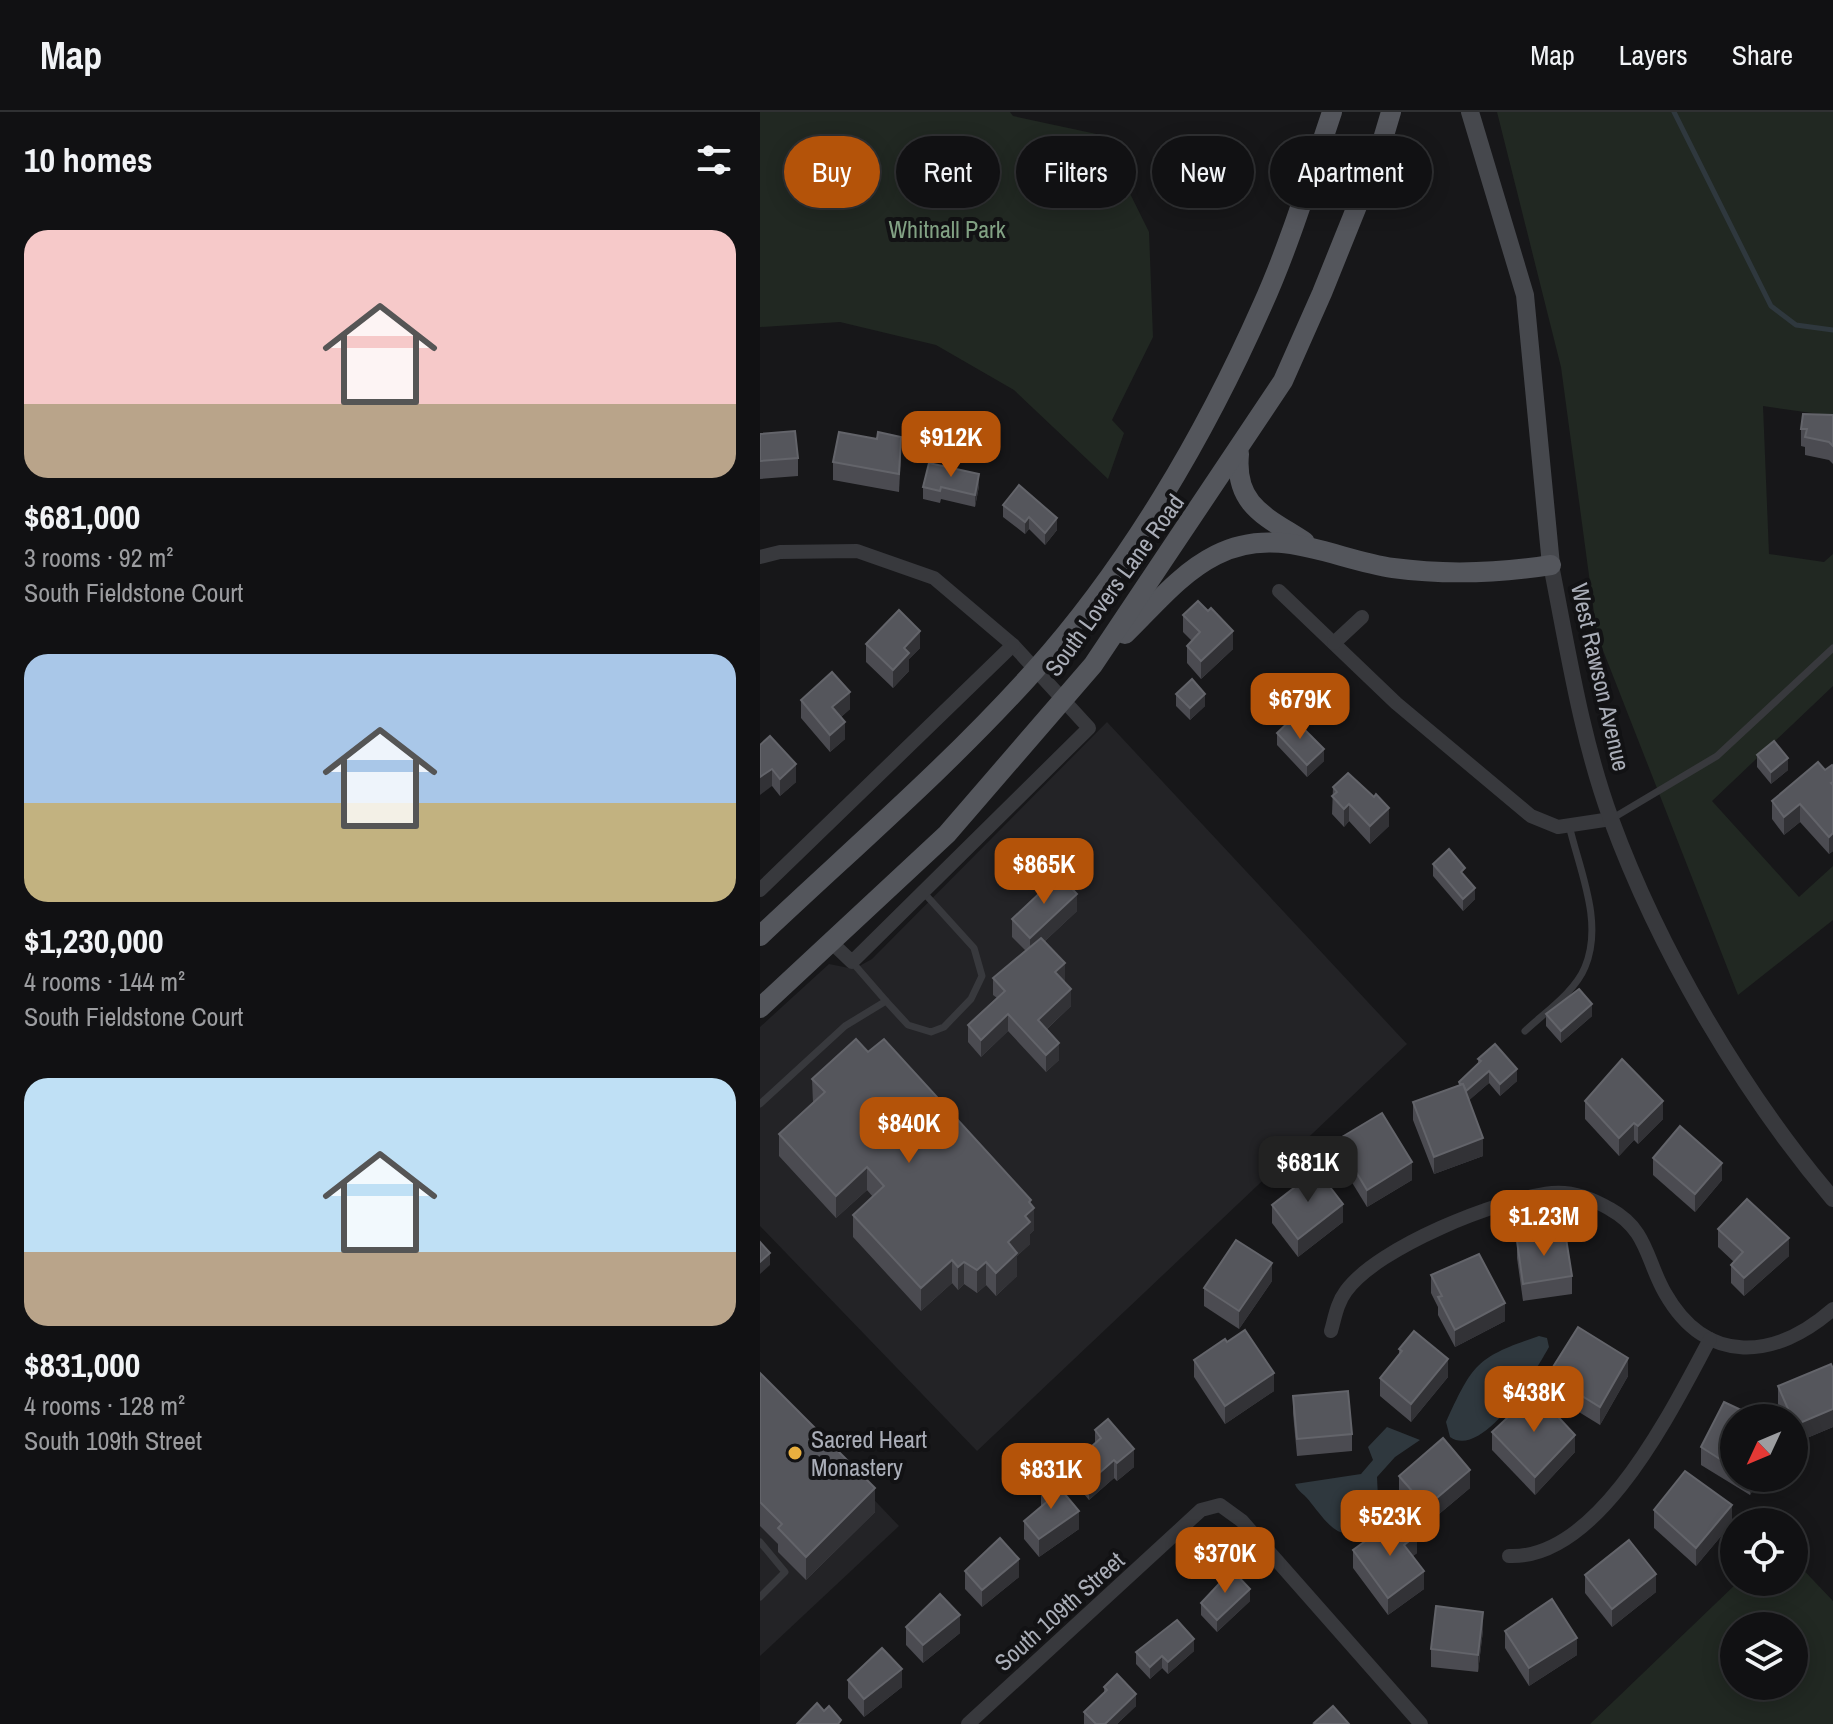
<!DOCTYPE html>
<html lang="en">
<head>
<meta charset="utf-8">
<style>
  :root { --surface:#111113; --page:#1a1a1c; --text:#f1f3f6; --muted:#9c9da0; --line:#303133; --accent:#b45309 }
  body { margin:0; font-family:"Archivo Narrow",sans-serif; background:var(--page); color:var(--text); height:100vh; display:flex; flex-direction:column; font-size:30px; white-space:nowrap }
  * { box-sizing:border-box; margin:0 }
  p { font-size:26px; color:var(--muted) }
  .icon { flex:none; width:44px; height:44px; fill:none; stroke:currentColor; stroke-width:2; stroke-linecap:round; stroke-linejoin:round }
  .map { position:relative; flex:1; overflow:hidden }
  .drawer { display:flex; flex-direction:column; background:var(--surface); width:760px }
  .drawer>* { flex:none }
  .hud { position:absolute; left:24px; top:24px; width:760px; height:72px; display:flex; gap:16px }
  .needle { width:52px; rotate:226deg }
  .buttons { position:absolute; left:960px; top:1292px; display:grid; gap:16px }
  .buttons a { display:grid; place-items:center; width:88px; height:88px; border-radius:50%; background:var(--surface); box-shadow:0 4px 20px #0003,0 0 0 2px var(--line); font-size:40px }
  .price { position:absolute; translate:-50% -68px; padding:0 18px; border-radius:16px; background:var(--accent); color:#fff; font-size:26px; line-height:52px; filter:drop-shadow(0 2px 4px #0008) }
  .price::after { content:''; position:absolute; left:50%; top:48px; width:24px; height:18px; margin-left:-12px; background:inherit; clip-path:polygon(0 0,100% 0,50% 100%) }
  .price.current { background:#222; color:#fff }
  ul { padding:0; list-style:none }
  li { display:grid; align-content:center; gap:16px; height:424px; padding:0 24px }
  li span { display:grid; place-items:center; height:248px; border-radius:24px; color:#555 }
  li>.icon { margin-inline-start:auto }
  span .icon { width:144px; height:144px; fill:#fffc; stroke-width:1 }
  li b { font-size:34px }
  h2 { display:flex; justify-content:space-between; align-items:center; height:96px; padding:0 24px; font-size:34px }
  .tag { padding:0 28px; border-radius:36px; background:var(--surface); box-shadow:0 4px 20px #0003,0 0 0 2px var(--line); font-size:28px; line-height:72px }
  .tag.current { background:var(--accent); color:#fff }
  header { display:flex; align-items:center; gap:48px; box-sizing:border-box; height:112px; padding:0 40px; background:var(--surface); border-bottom:2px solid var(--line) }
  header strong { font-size:38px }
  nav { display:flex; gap:44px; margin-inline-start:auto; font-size:28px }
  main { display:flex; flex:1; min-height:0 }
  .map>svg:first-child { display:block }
  .built { fill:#232326 }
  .green { fill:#212822; fill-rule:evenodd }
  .water { fill:#2f383e }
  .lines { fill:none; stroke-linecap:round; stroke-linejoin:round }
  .stream { stroke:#2f383e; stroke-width:5 }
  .service { stroke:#38393d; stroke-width:7 }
  .minor { stroke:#38393d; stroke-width:14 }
  .tertiary { stroke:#38393d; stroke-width:16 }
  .secondary { stroke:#46484d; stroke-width:18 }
  .primary { stroke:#54565c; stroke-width:20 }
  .wall { fill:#4b4b51 }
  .shaded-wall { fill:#323236 }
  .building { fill:#55565c; stroke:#63646a; stroke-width:2 }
  .poi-dot { fill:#e9af3f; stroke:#121214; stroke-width:3 }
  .labels { text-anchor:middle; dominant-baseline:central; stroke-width:8; stroke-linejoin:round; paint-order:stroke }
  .park-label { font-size:24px; fill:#82a284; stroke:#121214 }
  .street-label { font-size:24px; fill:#aaaeb8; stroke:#121214 }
  .poi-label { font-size:24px; fill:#aaaeb8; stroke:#121214; text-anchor:start }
</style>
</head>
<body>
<header>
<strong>Map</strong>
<nav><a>Map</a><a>Layers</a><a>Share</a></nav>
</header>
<main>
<section class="drawer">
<h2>10 homes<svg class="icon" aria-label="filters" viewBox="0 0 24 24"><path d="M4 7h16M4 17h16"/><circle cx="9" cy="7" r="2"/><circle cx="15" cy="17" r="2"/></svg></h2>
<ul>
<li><span style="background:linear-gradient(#f6c9c9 70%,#b9a48a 0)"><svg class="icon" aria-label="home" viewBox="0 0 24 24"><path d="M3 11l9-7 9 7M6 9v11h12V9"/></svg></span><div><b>$681,000</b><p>3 rooms · 92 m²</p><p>South Fieldstone Court</p></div></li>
<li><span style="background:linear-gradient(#a9c7e8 60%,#c2b280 0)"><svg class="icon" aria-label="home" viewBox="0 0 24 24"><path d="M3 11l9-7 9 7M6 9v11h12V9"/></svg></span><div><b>$1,230,000</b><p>4 rooms · 144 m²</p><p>South Fieldstone Court</p></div></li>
<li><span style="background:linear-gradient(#bfe0f5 70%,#b9a48a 0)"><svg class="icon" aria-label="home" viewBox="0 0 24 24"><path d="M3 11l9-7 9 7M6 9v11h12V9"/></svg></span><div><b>$831,000</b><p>4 rooms · 128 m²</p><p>South 109th Street</p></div></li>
</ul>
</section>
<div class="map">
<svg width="1073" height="1612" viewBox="0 0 1073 1612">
  <rect width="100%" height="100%" fill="#171719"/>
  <g class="built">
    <path d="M347,610L647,932L217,1339L0,1114V915L69,852L94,857L112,847Z"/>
    <path d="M0,1268L139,1414L0,1544Z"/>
  </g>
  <g class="green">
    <path d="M0,0H250L253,4L341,23L389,120L393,225L352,308L364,321L348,367L254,278L176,233L80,210L0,215Z"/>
    <path d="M737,0H1073V304L1003,294L1009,442L1064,450L1073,442V574L952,689L1039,785L1073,754V808L978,883L837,523L801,255Z"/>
    <path d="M1034,1448L1073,1489V1612H830L978,1470H1034ZM974,1514H1034V1574H974Z"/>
  </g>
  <g class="water">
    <path d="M779,1224L787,1226L789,1235C775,1260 723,1348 690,1325L686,1310C713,1252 716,1245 779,1224Z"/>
    <path d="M627,1315L660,1328L635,1345L617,1365L619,1407C583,1434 574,1420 551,1391C546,1383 537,1379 535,1372L601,1362L613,1348L608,1335Z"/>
  </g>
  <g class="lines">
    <path class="stream" d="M914,0L1011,194L1036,213L1073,218"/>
    <g class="service">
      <path d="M853,706L957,644L1073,536"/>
      <path d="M126,889L148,913L171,920L184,915L211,887L222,864L214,836L165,782"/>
      <path d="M765,919C784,901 815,880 825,855C844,810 819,757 809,713"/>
      <path d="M0,992L85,914L126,889L93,851"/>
      <path d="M0,1430L25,1460L0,1485"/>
    </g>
    <g class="minor">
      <path d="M0,445L20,440L97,439L174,466L253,533L329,616L92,850L70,829"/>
      <path d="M519,479L636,591L771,704L798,715L851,707"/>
      <path d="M574,531L602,505"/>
      <path d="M0,778L253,533"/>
      <path d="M571,1219C575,1205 577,1191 586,1179C618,1135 738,1087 792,1081C812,1079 833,1087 850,1097C888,1118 886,1148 905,1181C947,1255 1016,1247 1073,1197"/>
      <path d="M749,1444C840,1448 913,1295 950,1227"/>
      <path d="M208,1612L441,1398L460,1393L482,1409L661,1612"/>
    </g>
    <path class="tertiary" d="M791,453C808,538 821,625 851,707C899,838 982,980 1073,1087"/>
    <path class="secondary" d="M710,0L765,183L791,453"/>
    <g class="primary">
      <path d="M479,342C474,394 507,405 545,430"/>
      <path d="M365,522C393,495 420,461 456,443C516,412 573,447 633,456C685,463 740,461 791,453"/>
      <path d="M0,824C92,737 190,653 275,558C369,453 445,323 502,194C530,132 550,65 572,0"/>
      <path d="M0,896L187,722L333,553L523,269L562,181L620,37L631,0"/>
    </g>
  </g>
  <g class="wall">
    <path d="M1073,303V352L1069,348L1045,343V335L1041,334V317Z"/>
    <path d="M0,322L38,346V364L0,367Z"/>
    <path d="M117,327L141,342L139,380L73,368V350Z"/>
    <path d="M219,374L215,395L181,387L180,391L163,387V375Z"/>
    <path d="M243,393L297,418L285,433L269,417L265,422L243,405Z"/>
    <path d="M423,503L473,537L441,567L427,551V534L432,529L423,520Z"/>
    <path d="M106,532L160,536L149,547V559L133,576L106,550Z"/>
    <path d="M416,582L445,594L430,608L416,594Z"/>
    <path d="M41,588L90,597L81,605L85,627L70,640L41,606Z"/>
    <path d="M517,621L564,649L547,665L517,633Z"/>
    <path d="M0,633L36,670L20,684L12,674Z"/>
    <path d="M997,643L1028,658L1011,672L997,655Z"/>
    <path d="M1073,654V739L1069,742L1040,710L1024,723L1012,707V689Z"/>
    <path d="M573,675L614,685L629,714L610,732L589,709L584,715L572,702Z"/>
    <path d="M673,752L705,765L715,787L703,799L673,764Z"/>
    <path d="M317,799L285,829L305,868L304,869L311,894L287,917L299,948L286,960L248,919L221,945L208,930V913L237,886L233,883V866L266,839L252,825V807Z"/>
    <path d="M786,902L832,904L801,931L786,914Z"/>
    <path d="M108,940L271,1092L274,1118L270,1122V1132L257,1144V1164L236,1184L226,1173L217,1181L204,1172L198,1178L192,1171L161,1199L93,1125V1103L113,1085L107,1078L76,1106L19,1044V1022L53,991L52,967Z"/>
    <path d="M718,947L757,969L740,984L729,971L709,988L723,1044L674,1062L653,1008V990L699,973V970L718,951Z"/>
    <path d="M825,989L903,1007L878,1032L874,1028L859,1044L825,1007Z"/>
    <path d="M577,1028L652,1068L607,1095L577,1046Z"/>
    <path d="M893,1046L962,1068L935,1100L893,1063Z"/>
    <path d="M512,1093L583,1110L538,1145L512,1111Z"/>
    <path d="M958,1117L1029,1144L984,1184L971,1171V1153L974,1150L958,1135Z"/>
    <path d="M757,1129L812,1164V1182L763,1189L757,1146Z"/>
    <path d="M671,1163L745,1209L695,1235L678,1203V1195L671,1181Z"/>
    <path d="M512,1169L479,1217L444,1194V1176Z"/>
    <path d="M467,1230L514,1279L465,1312L434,1265V1248Z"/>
    <path d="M639,1237L688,1265L651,1310L620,1284V1266L639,1242Z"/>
    <path d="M1073,1257V1315L1035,1331L1034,1306H1024L1018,1292V1274Z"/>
    <path d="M0,1261L115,1400L46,1468L18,1440V1432L0,1414Z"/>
    <path d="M788,1263L868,1264L840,1313L788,1281Z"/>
    <path d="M533,1284L592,1322V1339L537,1344L533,1301Z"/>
    <path d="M974,1306V1366H999L990,1383L941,1353V1335Z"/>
    <path d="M335,1318L374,1355L357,1369L354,1366L329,1388L313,1369V1351L335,1331Z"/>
    <path d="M732,1320L815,1340L775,1383L732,1338Z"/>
    <path d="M639,1364L710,1376L666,1413L639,1381Z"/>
    <path d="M281,1378L319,1417L279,1445L264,1427V1409L281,1395Z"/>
    <path d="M894,1398L972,1411L936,1454L894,1416Z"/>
    <path d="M628,1419L657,1441L653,1444L664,1477L628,1503L593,1456V1438Z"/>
    <path d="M205,1459L259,1465L222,1495L205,1477Z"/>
    <path d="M825,1463L896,1480L852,1515L825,1481Z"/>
    <path d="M490,1489L457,1520L441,1503V1491Z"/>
    <path d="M146,1515L200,1521L163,1551L146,1533Z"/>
    <path d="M723,1518L718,1560L671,1555V1537Z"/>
    <path d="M745,1519L817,1543L769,1574L745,1536Z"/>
    <path d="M434,1539L408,1562L402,1556L390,1567L376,1552V1540Z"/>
    <path d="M88,1568L142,1575L104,1605L88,1586Z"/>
    <path d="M344,1575L376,1594L357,1612H324V1600L344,1581Z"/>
  </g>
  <g class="shaded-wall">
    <path d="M219,362V374L215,395V383Z"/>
    <path d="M269,405V417L265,422V410Z"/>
    <path d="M297,406V418L285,433V421Z"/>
    <path d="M160,519V536L149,547V559L133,576V558L144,536Z"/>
    <path d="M473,519V537L441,567V549Z"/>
    <path d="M90,580V597L72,613V595Z"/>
    <path d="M445,582V594L430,608V596Z"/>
    <path d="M85,610V627L70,640V623Z"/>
    <path d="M564,637V649L547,665V653Z"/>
    <path d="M1028,646V658L1011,672V660Z"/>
    <path d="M36,652V670L20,684V667Z"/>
    <path d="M12,657V674L0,683V665Z"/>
    <path d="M589,692V709L584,715V697Z"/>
    <path d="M1040,692V710L1024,723V705Z"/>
    <path d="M629,696V714L610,732V714Z"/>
    <path d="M1073,721V739L1069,742V725Z"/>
    <path d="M715,776V787L703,799V787Z"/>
    <path d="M317,782V799L270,843V826Z"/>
    <path d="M305,851V868L295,877V860Z"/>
    <path d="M311,877V894L278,925V908Z"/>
    <path d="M832,892V904L801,931V919Z"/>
    <path d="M248,902V919L221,945V928Z"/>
    <path d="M299,931V948L286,960V943Z"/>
    <path d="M757,957V969L740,984V972Z"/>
    <path d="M729,959V971L706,991V979Z"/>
    <path d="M903,989V1007L878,1032V1014Z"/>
    <path d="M874,1011V1028L859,1044V1026Z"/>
    <path d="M723,1026V1044L674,1062V1045Z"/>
    <path d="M652,1050V1068L607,1095V1078Z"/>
    <path d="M962,1051V1068L935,1100V1082Z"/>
    <path d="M107,1055V1078L76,1106V1084Z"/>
    <path d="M271,1088V1099L274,1096V1118L270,1122V1132L257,1144V1164L236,1184V1161L248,1130L265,1104L269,1090Z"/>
    <path d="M583,1092V1110L538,1145V1127Z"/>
    <path d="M1029,1126V1144L984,1184V1166Z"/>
    <path d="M10,1141V1153L0,1162V1150Z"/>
    <path d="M192,1148V1171L161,1199V1176Z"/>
    <path d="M204,1150V1172L198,1178V1155Z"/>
    <path d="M226,1150V1173L217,1181V1158Z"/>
    <path d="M512,1151V1169L479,1217V1199Z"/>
    <path d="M745,1191V1209L695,1235V1218Z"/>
    <path d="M868,1246V1264L840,1313V1295Z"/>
    <path d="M688,1247V1265L651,1310V1292Z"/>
    <path d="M514,1261V1279L465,1312V1294Z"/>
    <path d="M1073,1297V1315L1035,1331V1313Z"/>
    <path d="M815,1323V1340L775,1383V1365Z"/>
    <path d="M374,1337V1355L357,1369V1351Z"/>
    <path d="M354,1348V1366L329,1388V1370Z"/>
    <path d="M710,1358V1376L666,1413V1395Z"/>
    <path d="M990,1366H999L990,1383Z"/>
    <path d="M115,1376V1400L46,1468V1445Z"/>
    <path d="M972,1393V1411L936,1454V1436Z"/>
    <path d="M319,1399V1417L279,1445V1427Z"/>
    <path d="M657,1423V1441L644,1451V1433Z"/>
    <path d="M259,1447V1465L222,1495V1478Z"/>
    <path d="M664,1459V1477L628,1503V1486Z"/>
    <path d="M896,1462V1480L852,1515V1497Z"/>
    <path d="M490,1477V1489L457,1520V1508Z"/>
    <path d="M723,1500V1518L718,1560V1543Z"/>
    <path d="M200,1503V1521L163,1551V1533Z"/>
    <path d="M817,1526V1543L769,1574V1556Z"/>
    <path d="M434,1527V1539L408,1562V1550Z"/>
    <path d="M402,1544V1556L390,1567V1555Z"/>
    <path d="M142,1557V1575L104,1605V1587Z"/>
    <path d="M376,1582V1594L357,1612H345Z"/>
  </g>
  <g class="building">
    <path d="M1043,302L1073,303V334L1069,330L1045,325L1047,317H1041Z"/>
    <path d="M35,319L38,346L0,349V322Z"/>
    <path d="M79,320L117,327L118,320L141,325L139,362L73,350Z"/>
    <path d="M169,351L219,362L215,383L181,375L180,379L163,375Z"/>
    <path d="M259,373L297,406L285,421L269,405L265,410L243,393Z"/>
    <path d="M438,489L448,499L451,496L473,519L441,549L427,534L440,520L423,503Z"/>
    <path d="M139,498L160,519L144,536L149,541L133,558L106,532Z"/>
    <path d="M72,560L90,580L72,595L85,610L70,623L41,588Z"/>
    <path d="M432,567L445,582L430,596L416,582Z"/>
    <path d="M533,606L564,637L547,653L517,621Z"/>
    <path d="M10,624L36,652L20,667L12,657L0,665V633Z"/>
    <path d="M1014,629L1028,646L1011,660L997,643Z"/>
    <path d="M1058,650L1065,658L1072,653L1073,654V670L1071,671L1073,673V721L1069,725L1040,692L1024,705L1012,689Z"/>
    <path d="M588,661L614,685L616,682L629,696L610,714L589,692L584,697L572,684L577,680L573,675Z"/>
    <path d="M689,737L705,756L701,760L715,776L703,787L673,752Z"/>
    <path d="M299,763L317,782L270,826L252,807Z"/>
    <path d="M281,826L305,851L295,860L311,877L278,908L299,931L286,943L248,902L221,928L208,913L245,879L233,866Z"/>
    <path d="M819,877L832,892L801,919L786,902Z"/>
    <path d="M96,927L108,940L124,927L271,1088L269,1090L274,1096L265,1104L270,1110L248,1130L257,1141L236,1161L226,1150L217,1158L204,1150L198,1155L192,1148L161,1176L93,1103L124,1074L107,1055L76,1084L19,1022L65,980L52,967Z"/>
    <path d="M735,932L757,957L740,972L729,959L706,979L703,972H700L699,970L721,949L718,947Z"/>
    <path d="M862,947L903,989L878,1014L874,1011L859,1026L825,989Z"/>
    <path d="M703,972L723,1026L674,1045L653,990Z"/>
    <path d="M622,1001L652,1050L607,1078L577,1028Z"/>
    <path d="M920,1014L962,1051L935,1082L893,1046Z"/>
    <path d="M557,1058L583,1092L538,1127L512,1093Z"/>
    <path d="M987,1087L1029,1126L984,1166L971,1153L983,1140L958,1117Z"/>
    <path d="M805,1120L812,1164L763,1172L757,1129Z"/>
    <path d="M476,1128L512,1151L479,1199L444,1176Z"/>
    <path d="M0,1130L10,1141L0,1150Z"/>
    <path d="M719,1142L745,1191L695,1218L678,1185L682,1184L671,1163Z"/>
    <path d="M818,1215L868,1246L840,1295L788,1263Z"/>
    <path d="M485,1218L514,1261L465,1294L434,1248L465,1227L467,1230Z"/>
    <path d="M654,1219L688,1247L651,1292L620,1266L642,1239L639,1237Z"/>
    <path d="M1071,1252L1073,1257V1297L1035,1313L1034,1306H1032L1018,1274Z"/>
    <path d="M0,1261L115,1376L46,1445L18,1416L22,1412L0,1390Z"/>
    <path d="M588,1279L592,1322L537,1327L533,1284Z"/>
    <path d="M775,1280L815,1323L775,1365L732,1320Z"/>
    <path d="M964,1290L998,1306H974V1356L941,1335Z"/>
    <path d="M348,1307L374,1337L357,1351L354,1348L329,1370L313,1351L341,1326L335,1318Z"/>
    <path d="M683,1326L710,1358L666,1395L639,1364Z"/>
    <path d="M925,1359L972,1393L936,1436L894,1398Z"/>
    <path d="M293,1368L319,1399L279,1427L264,1409L289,1388L281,1378Z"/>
    <path d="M645,1406L657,1423L644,1433L664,1459L628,1486L593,1438L625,1415L628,1419Z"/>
    <path d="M240,1426L259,1447L222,1478L205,1459Z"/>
    <path d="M869,1428L896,1462L852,1497L825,1463Z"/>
    <path d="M472,1458L490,1477L457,1508L441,1491Z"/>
    <path d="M180,1482L200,1503L163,1533L146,1515Z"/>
    <path d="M792,1487L817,1526L769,1556L745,1519Z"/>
    <path d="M676,1494L723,1500L718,1543L671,1537Z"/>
    <path d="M417,1508L434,1527L408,1550L402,1544L390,1555L376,1540Z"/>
    <path d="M122,1536L142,1557L104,1587L88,1568Z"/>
    <path d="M357,1562L376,1582L345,1612H336L324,1600L347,1578L344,1575Z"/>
    <path d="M57,1591L64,1599L69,1594L81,1608L78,1612H37Z"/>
    <path d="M573,1594L589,1612H556L554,1611Z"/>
  </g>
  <circle class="poi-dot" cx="35" cy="1341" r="8"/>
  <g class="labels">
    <g class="park-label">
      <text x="187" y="117">Whitnall Park</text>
    </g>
    <g class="street-label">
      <text transform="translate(354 473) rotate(-54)">South Lovers Lane Road</text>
      <text transform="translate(841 565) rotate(77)">West Rawson Avenue</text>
      <text transform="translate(299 1499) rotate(-42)">South 109th Street</text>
    </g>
    <g class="poi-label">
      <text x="51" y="1327">Sacred Heart<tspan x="51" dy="28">Monastery</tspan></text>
    </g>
  </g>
</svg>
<div class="buttons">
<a><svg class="needle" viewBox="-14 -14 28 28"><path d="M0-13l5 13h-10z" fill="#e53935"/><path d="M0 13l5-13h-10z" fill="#9c9da0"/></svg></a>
<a><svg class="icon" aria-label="locate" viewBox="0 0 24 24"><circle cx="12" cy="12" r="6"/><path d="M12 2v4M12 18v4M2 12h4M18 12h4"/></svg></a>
<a><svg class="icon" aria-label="layers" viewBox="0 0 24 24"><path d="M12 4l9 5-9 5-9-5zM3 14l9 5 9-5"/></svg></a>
</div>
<b class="price" style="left:191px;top:367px">$912K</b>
<b class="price" style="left:540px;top:629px">$679K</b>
<b class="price" style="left:284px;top:794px">$865K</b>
<b class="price" style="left:149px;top:1053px">$840K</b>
<b class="price current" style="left:548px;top:1092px">$681K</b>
<b class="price" style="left:784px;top:1146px">$1.23M</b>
<b class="price" style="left:774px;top:1322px">$438K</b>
<b class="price" style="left:291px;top:1399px">$831K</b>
<b class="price" style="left:630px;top:1446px">$523K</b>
<b class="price" style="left:465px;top:1483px">$370K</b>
<div class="hud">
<a class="tag current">Buy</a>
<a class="tag">Rent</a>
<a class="tag">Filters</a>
<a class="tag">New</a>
<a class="tag">Apartment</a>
</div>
</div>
</main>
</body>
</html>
